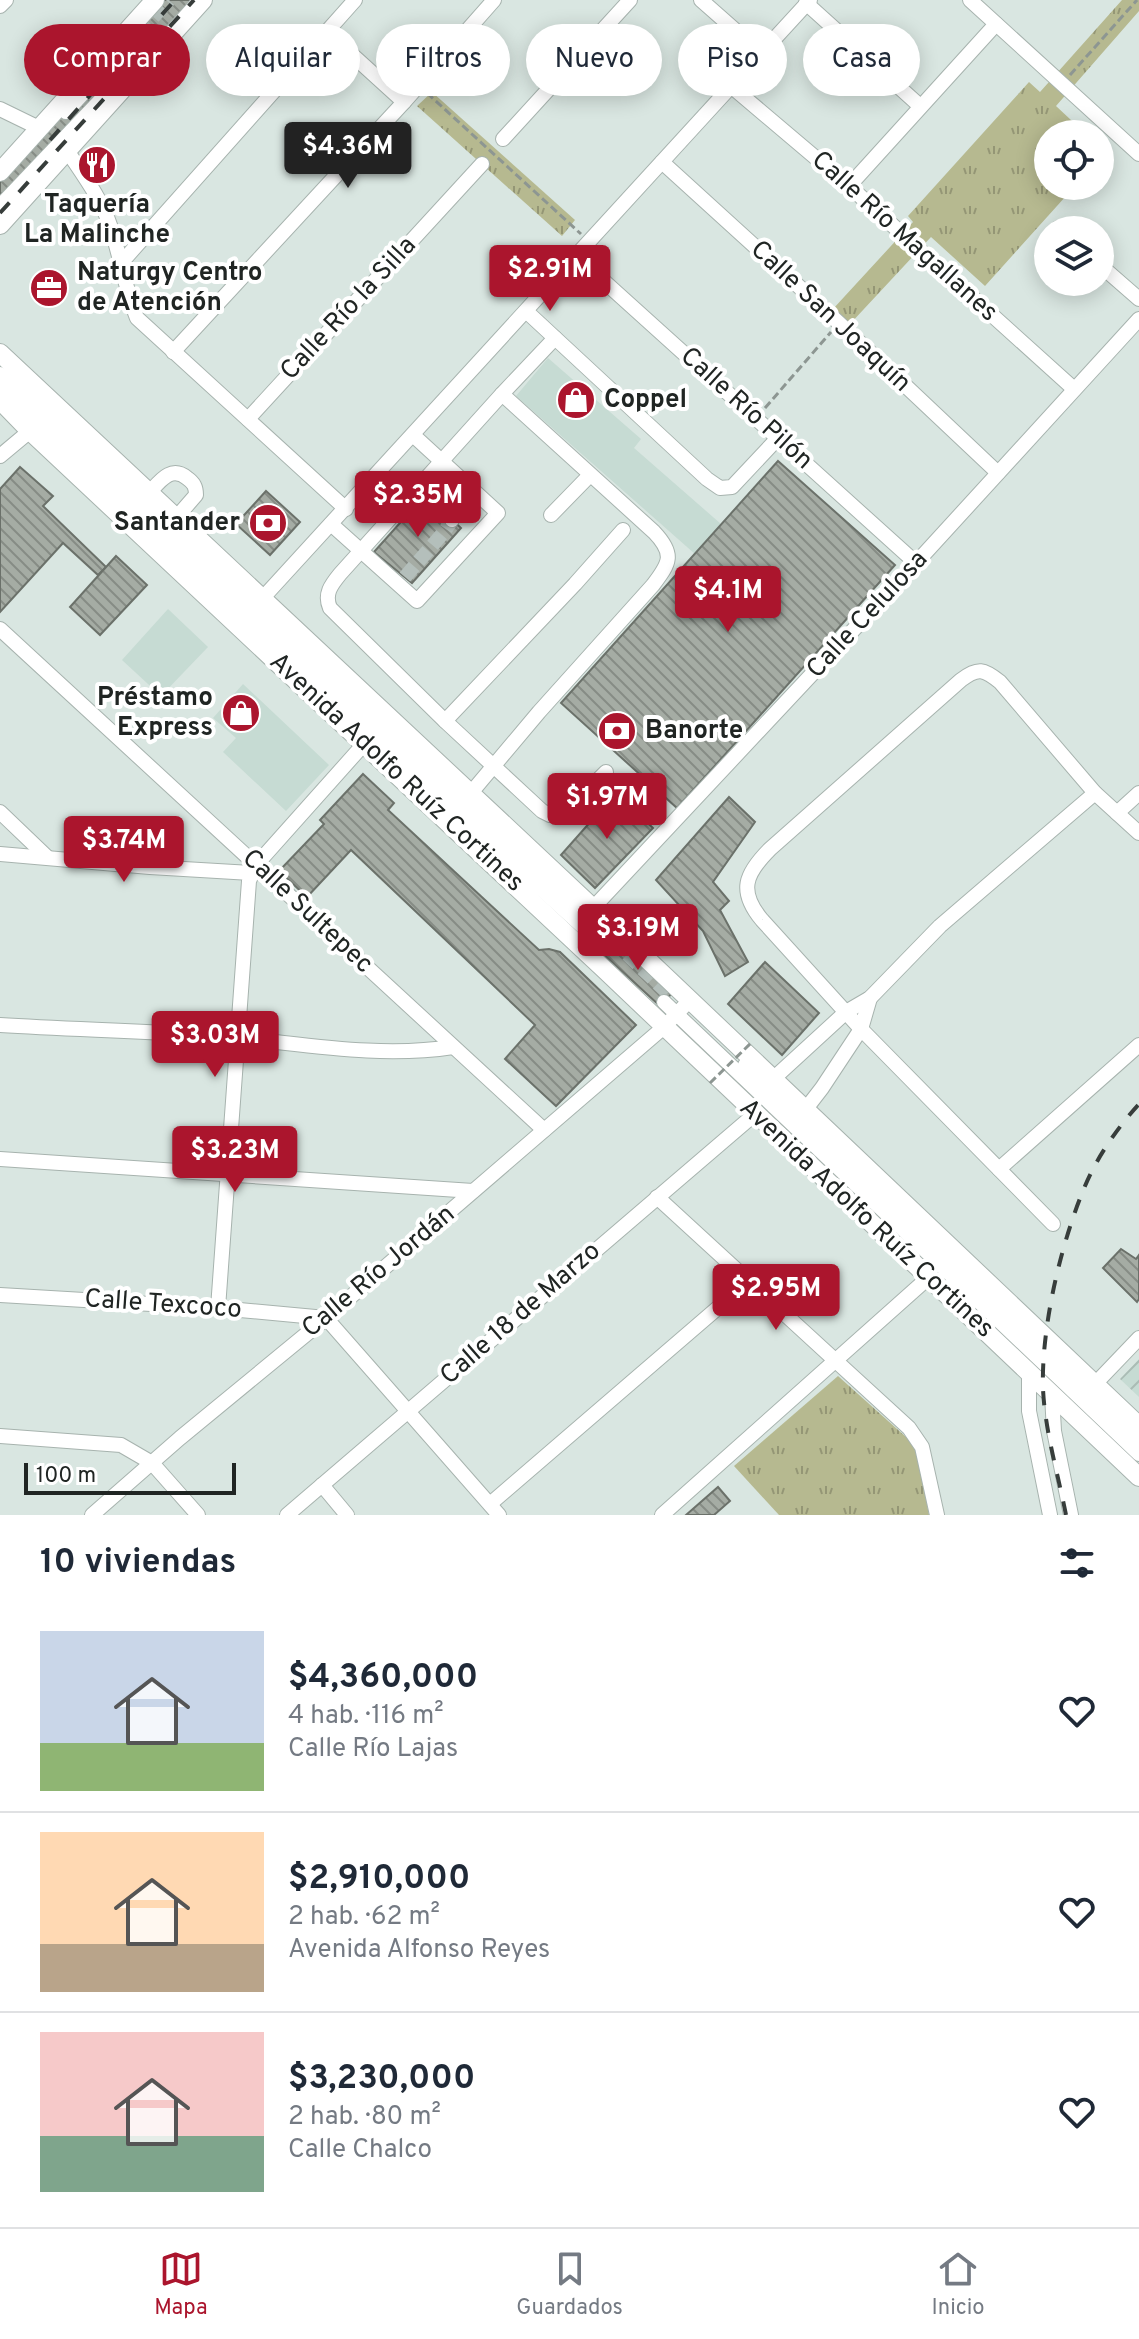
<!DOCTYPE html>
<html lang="es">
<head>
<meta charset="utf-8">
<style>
  :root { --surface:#fff; --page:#f2f2f3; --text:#1f2937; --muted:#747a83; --line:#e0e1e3; --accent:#ab152d }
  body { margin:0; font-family:Overpass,sans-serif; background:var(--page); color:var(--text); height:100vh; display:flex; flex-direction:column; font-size:30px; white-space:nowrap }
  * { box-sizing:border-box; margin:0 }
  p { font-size:26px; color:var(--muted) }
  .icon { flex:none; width:44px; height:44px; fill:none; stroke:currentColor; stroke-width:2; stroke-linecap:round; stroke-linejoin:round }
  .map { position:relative; height:1515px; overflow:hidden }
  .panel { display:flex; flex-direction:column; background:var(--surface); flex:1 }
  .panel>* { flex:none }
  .guide { position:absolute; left:24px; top:24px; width:1092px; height:72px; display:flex; gap:16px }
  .fabs { position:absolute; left:1034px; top:120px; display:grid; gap:16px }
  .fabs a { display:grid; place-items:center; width:80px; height:80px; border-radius:50%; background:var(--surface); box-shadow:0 4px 20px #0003; font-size:40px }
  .scale { position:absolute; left:24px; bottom:20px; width:212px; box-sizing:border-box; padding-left:8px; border:4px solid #202523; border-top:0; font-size:22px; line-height:28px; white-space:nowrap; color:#202523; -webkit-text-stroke:6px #fff; paint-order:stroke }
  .price { position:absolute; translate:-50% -68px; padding:0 18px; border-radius:8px; background:var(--accent); color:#fff; font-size:26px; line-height:52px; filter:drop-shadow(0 2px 4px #0008) }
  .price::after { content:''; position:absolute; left:50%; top:48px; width:24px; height:18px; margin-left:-12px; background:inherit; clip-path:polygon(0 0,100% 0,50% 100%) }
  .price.on { background:#222; color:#fff }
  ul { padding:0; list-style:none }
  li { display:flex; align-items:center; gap:24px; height:200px; padding:0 40px }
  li+li { border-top:2px solid var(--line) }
  li span { display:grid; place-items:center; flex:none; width:224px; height:160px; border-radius:0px; color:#555 }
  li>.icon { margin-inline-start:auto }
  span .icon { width:96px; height:96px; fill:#fffc; stroke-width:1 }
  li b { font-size:34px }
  h2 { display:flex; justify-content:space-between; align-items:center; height:96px; padding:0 40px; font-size:34px }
  .pill { padding:0 28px; border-radius:36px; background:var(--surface); box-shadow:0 4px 20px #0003; font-size:28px; line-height:72px }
  .pill.on { background:var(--accent); color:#fff }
  .tab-bar { display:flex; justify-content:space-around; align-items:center; height:112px; border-top:2px solid var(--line); background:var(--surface); font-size:22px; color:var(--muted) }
  .tab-bar a { display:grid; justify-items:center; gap:4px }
  .tab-bar .on { color:var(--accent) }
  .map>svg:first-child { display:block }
  .built { fill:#c6dbd3 }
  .industrial { fill:url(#industrial-furrows) }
  .park { fill:url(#park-tufts) }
  .building { fill:url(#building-back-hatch); stroke:#6b716a; stroke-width:2 }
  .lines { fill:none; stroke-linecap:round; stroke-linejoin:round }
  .minor-tunnel { stroke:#b4bfbb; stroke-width:14; stroke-dasharray:14 7; stroke-linecap:butt }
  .minor-casing { stroke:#a7b3ae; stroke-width:16 }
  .major-casing { stroke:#a7b3ae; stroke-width:20 }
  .path { stroke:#8d9692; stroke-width:3; stroke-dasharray:8 4; stroke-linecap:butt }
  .minor { stroke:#fff; stroke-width:14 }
  .major { stroke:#fff; stroke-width:18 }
  .rail { stroke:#373d3b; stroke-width:4; stroke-dasharray:14 14; stroke-linecap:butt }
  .path-bridge { stroke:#8d9692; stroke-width:3; stroke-dasharray:8 4; stroke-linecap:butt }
  .labels { text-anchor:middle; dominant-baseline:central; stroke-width:8; stroke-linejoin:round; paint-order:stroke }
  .poi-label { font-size:26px; font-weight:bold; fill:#202523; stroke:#fff; text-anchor:start }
  .street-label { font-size:26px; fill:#202523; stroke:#fff }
</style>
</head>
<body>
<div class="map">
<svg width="1139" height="1515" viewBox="0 0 1139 1515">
  <defs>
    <pattern id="industrial-furrows" width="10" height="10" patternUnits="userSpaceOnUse" patternTransform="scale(2)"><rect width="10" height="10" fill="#c6dbd3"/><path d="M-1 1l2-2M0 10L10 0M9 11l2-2" fill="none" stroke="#aabcb5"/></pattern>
    <pattern id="park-tufts" width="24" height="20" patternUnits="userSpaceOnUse" patternTransform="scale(2)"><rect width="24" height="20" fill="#b6b990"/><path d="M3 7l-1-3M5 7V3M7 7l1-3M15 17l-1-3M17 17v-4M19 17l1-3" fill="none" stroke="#949675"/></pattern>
    <pattern id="building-back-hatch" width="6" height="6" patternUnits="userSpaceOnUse" patternTransform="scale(2)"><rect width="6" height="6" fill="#a5aca4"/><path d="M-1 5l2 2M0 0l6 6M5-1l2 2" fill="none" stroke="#868c85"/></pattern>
  </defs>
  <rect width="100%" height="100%" fill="#d9e6e1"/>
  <g class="built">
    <path d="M548,358L641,439L634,448L721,524L695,554L516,396Z"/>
    <path d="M168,609L208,647L161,696L122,660Z"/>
    <path d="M243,684L329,765L286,811L223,752L236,738L213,718Z"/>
  </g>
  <path class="industrial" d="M1139,1359V1397L1120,1379Z"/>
  <g class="park">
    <path d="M1122,0H1139V11L1056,106L1086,134H1048V186H1075L985,286L931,237L850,324L833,309L913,222L908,216L1029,82L1040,92Z"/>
    <path d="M432,92L575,220L562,236L417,106Z"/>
    <path d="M838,1376L916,1446L929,1515H779L734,1466Z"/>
  </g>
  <g class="building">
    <path d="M160,0H165L189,22L0,201V179Z"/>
    <path d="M162,0H197L144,65L122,45Z"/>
    <path d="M778,461L895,565L677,808L561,703Z"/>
    <path d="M20,467L53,496L43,506L106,567L98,575L63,543L0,612V489Z"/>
    <path d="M266,491L300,522L270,555L236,524Z"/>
    <path d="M425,495L461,528L412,583L374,552Z"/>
    <path d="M116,556L147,585L100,635L70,607Z"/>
    <path d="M363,774L394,803L388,810L539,950L549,949L560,952L636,1025L556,1106L505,1059L535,1025L351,850L307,897L279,871L324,824L320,820Z"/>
    <path d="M616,793L653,828L595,888L561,855Z"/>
    <path d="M729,797L755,822L713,882L729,901L720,910L748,962L725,976L703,931L656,880Z"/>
    <path d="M615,937L674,991L660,1006L601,952Z"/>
    <path d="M765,962L819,1013L782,1055L728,1004Z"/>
    <path d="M1121,1249L1136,1259L1139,1255V1299L1137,1302L1103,1268Z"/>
    <path d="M718,1487L730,1501L714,1515H686Z"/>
  </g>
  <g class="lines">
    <g class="minor-tunnel">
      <path d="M125,48L169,0"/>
      <path d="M405,577L444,532L452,520"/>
      <path d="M612,940L670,995"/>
    </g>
    <defs>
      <g id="minor">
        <path d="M701,0L761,53"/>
        <path d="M970,0L1139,154"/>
        <path d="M806,3L920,106"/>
        <path d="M0,6L6,0"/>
        <path d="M327,32L404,102"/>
        <path d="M732,87L849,186L1074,389"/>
        <path d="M0,109L39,128"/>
        <path d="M66,112L125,48"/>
        <path d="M503,139L630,0"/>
        <path d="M68,152C84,176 102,200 111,228C121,258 125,289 137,318L346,509"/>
        <path d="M662,162L839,323L998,473"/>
        <path d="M849,186L996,24"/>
        <path d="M0,206L129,70"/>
        <path d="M1058,228L1061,230"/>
        <path d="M576,256L916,563"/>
        <path d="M121,263L355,0"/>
        <path d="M1100,265L1139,299"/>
        <path d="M526,311L707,479L720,488L732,487L778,438"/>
        <path d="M555,338L502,394L340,574C331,585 324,594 330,608L445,721L542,811L550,815H563L606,772"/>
        <path d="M173,352L404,102L494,0"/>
        <path d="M0,374L612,940"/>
        <path d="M0,389L404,765L605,947"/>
        <path d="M248,419L482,164"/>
        <path d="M0,456L30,431"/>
        <path d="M418,487C432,496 449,503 452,520"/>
        <path d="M149,493C160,481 171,465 187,478C194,483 196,487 196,495L176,518"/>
        <path d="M551,515L589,476"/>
        <path d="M331,524L417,601L498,513L413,435"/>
        <path d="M238,625L810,0"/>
        <path d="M0,629L544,1130"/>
        <path d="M445,721L575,584L623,530"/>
        <path d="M470,794L539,712L653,585C670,563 675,554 654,532L502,394"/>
        <path d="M0,812L47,857"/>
        <path d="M1117,813L1139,793"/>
        <path d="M0,854L150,867L251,873"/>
        <path d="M593,908L916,563L1139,319"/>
        <path d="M664,1002L1139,1454"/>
        <path d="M0,1025C79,1030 160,1031 239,1038C310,1045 381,1058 453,1047"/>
        <path d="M745,1065L1139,1439"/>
        <path d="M773,1079L846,1012L870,998L940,926L1095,793"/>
        <path d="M805,1110L822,1088L861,1029L870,998"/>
        <path d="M0,1159L473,1191"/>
        <path d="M999,1169L1139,1045"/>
        <path d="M657,1197L909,1428L922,1447L937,1515"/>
        <path d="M1053,1224L861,1029L762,920C738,891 745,874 770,849L961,680C978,667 984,669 1000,682L1095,793L1139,833"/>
        <path d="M0,1295L218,1308L326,1318L499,1515"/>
        <path d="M218,1308L249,881L256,865L364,744"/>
        <path d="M1029,1372V1411L1050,1515"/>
        <path d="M1095,1384L1139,1338"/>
        <path d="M1052,1395L1054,1431L1071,1515"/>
        <path d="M0,1436L121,1445L152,1463L198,1515"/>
        <path d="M322,1485L347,1515"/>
        <path d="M490,1504L749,1281"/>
        <path d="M92,1515L180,1438L326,1318L664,1027L690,1000"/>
        <path d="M287,1515L755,1114"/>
        <path d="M662,1515L928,1278"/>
      </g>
      <g id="major">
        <path d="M0,172L155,0"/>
        <path d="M0,225L203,0"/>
        <path d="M0,353L593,908L1139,1426"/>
        <path d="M0,400L30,431L605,970L1139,1477"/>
      </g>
    </defs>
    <use href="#minor" class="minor-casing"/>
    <use href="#major" class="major-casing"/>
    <g class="path">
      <path d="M1070,75L1137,0"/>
      <path d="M427,93L581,234"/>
      <path d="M765,408L831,332"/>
    </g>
    <use href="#minor" class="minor"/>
    <use href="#major" class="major"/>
    <g class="rail">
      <path d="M50,140L175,0"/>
      <path d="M0,213L194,0"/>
      <path d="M1066,1515C1058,1474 1045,1431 1043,1389C1041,1327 1061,1243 1085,1186C1097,1157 1118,1127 1139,1104"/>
    </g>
    <path class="path-bridge" d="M710,1083L752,1042"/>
  </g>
  <defs>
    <symbol id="restaurant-disc" viewBox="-11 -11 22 22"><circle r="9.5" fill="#ab152d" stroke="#fff"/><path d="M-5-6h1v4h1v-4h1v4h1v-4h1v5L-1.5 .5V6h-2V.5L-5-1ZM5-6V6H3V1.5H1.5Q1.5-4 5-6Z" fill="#fff"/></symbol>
    <symbol id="office-disc" viewBox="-11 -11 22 22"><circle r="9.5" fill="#ab152d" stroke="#fff"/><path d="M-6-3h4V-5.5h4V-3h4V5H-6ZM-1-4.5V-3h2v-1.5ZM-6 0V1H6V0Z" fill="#fff"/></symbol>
    <symbol id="shop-disc" viewBox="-11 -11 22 22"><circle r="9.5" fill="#ab152d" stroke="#fff"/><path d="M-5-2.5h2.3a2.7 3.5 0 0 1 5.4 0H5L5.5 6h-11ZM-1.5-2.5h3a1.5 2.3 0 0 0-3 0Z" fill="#fff"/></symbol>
    <symbol id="bank-disc" viewBox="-11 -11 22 22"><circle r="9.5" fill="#ab152d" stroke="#fff"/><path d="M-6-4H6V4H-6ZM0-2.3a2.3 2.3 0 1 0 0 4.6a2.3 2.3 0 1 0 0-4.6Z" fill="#fff"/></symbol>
  </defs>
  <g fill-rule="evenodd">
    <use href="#restaurant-disc" x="75" y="143" width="44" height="44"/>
    <use href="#office-disc" x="27" y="266" width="44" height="44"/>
    <use href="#shop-disc" x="554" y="378" width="44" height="44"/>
    <use href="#bank-disc" x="246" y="501" width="44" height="44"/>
    <use href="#shop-disc" x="219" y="691" width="44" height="44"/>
    <use href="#bank-disc" x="595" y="709" width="44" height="44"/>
  </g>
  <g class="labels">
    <g class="poi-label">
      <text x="97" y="205" text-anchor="middle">Taquería<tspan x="97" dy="30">La Malinche</tspan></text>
      <text x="77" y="273">Naturgy Centro<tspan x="77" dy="30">de Atención</tspan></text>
      <text x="604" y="400">Coppel</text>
      <text x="240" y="523" text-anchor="end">Santander</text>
      <text x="213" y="698" text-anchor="end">Préstamo<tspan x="213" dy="30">Express</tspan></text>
      <text x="645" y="731">Banorte</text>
    </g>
    <g class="street-label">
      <text transform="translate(904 237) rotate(42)">Calle Río Magallanes</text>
      <text transform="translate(349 309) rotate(-47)">Calle Río la Silla</text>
      <text transform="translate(830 317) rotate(43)">Calle San Joaquín</text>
      <text transform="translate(746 409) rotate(42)">Calle Río Pilón</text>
      <text transform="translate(868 615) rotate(-47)">Calle Celulosa</text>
      <text transform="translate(396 773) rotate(43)">Avenida Adolfo Ruíz Cortines</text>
      <text transform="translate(307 912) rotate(43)">Calle Sultepec</text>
      <text transform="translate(866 1219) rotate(43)">Avenida Adolfo Ruíz Cortines</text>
      <text transform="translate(379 1272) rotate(-40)">Calle Río Jordán</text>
      <text transform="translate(163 1305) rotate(4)">Calle Texcoco</text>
      <text transform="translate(521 1314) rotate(-41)">Calle 18 de Marzo</text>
    </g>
  </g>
</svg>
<div class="fabs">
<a><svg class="icon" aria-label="locate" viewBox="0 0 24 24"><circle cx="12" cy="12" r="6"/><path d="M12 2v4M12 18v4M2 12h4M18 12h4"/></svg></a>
<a><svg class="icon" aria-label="layers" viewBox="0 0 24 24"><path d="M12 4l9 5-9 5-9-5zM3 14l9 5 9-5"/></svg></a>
</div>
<div class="scale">100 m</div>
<b class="price on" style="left:348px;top:190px">$4.36M</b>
<b class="price" style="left:550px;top:313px">$2.91M</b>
<b class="price" style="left:418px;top:539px">$2.35M</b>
<b class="price" style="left:728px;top:634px">$4.1M</b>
<b class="price" style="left:607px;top:841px">$1.97M</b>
<b class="price" style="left:124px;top:884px">$3.74M</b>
<b class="price" style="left:638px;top:972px">$3.19M</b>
<b class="price" style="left:215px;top:1079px">$3.03M</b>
<b class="price" style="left:235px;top:1194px">$3.23M</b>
<b class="price" style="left:776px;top:1332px">$2.95M</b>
<div class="guide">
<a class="pill on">Comprar</a>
<a class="pill">Alquilar</a>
<a class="pill">Filtros</a>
<a class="pill">Nuevo</a>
<a class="pill">Piso</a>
<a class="pill">Casa</a>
</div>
</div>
<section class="panel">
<h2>10 viviendas<svg class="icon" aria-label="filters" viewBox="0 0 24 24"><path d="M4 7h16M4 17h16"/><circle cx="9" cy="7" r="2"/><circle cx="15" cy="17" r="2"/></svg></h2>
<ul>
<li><span style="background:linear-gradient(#c9d6e8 70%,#8fb573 0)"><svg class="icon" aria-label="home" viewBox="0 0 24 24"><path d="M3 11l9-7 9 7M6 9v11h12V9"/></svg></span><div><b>$4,360,000</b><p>4 hab. · 116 m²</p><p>Calle Río Lajas</p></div><svg class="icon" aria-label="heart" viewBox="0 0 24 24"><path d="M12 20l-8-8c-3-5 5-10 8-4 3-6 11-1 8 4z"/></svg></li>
<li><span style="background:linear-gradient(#ffd9b3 70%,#b9a48a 0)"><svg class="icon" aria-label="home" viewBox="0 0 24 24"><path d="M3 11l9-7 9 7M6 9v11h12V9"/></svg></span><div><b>$2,910,000</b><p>2 hab. · 62 m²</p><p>Avenida Alfonso Reyes</p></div><svg class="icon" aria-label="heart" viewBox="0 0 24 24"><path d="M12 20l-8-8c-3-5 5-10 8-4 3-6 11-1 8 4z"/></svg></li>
<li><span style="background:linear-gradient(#f6c9c9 65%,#7fa58c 0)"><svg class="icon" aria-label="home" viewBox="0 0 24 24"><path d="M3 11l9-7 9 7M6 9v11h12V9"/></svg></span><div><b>$3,230,000</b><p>2 hab. · 80 m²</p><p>Calle Chalco</p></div><svg class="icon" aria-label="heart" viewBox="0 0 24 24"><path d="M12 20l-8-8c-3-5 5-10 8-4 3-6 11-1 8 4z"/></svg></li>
</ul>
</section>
<nav class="tab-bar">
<a class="on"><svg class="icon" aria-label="map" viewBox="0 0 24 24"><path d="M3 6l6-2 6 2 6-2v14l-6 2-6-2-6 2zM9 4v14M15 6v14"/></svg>Mapa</a>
<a><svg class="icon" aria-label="saved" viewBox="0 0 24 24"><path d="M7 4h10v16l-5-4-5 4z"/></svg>Guardados</a>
<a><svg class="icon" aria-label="home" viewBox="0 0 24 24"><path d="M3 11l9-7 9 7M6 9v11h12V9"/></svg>Inicio</a>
</nav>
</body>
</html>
